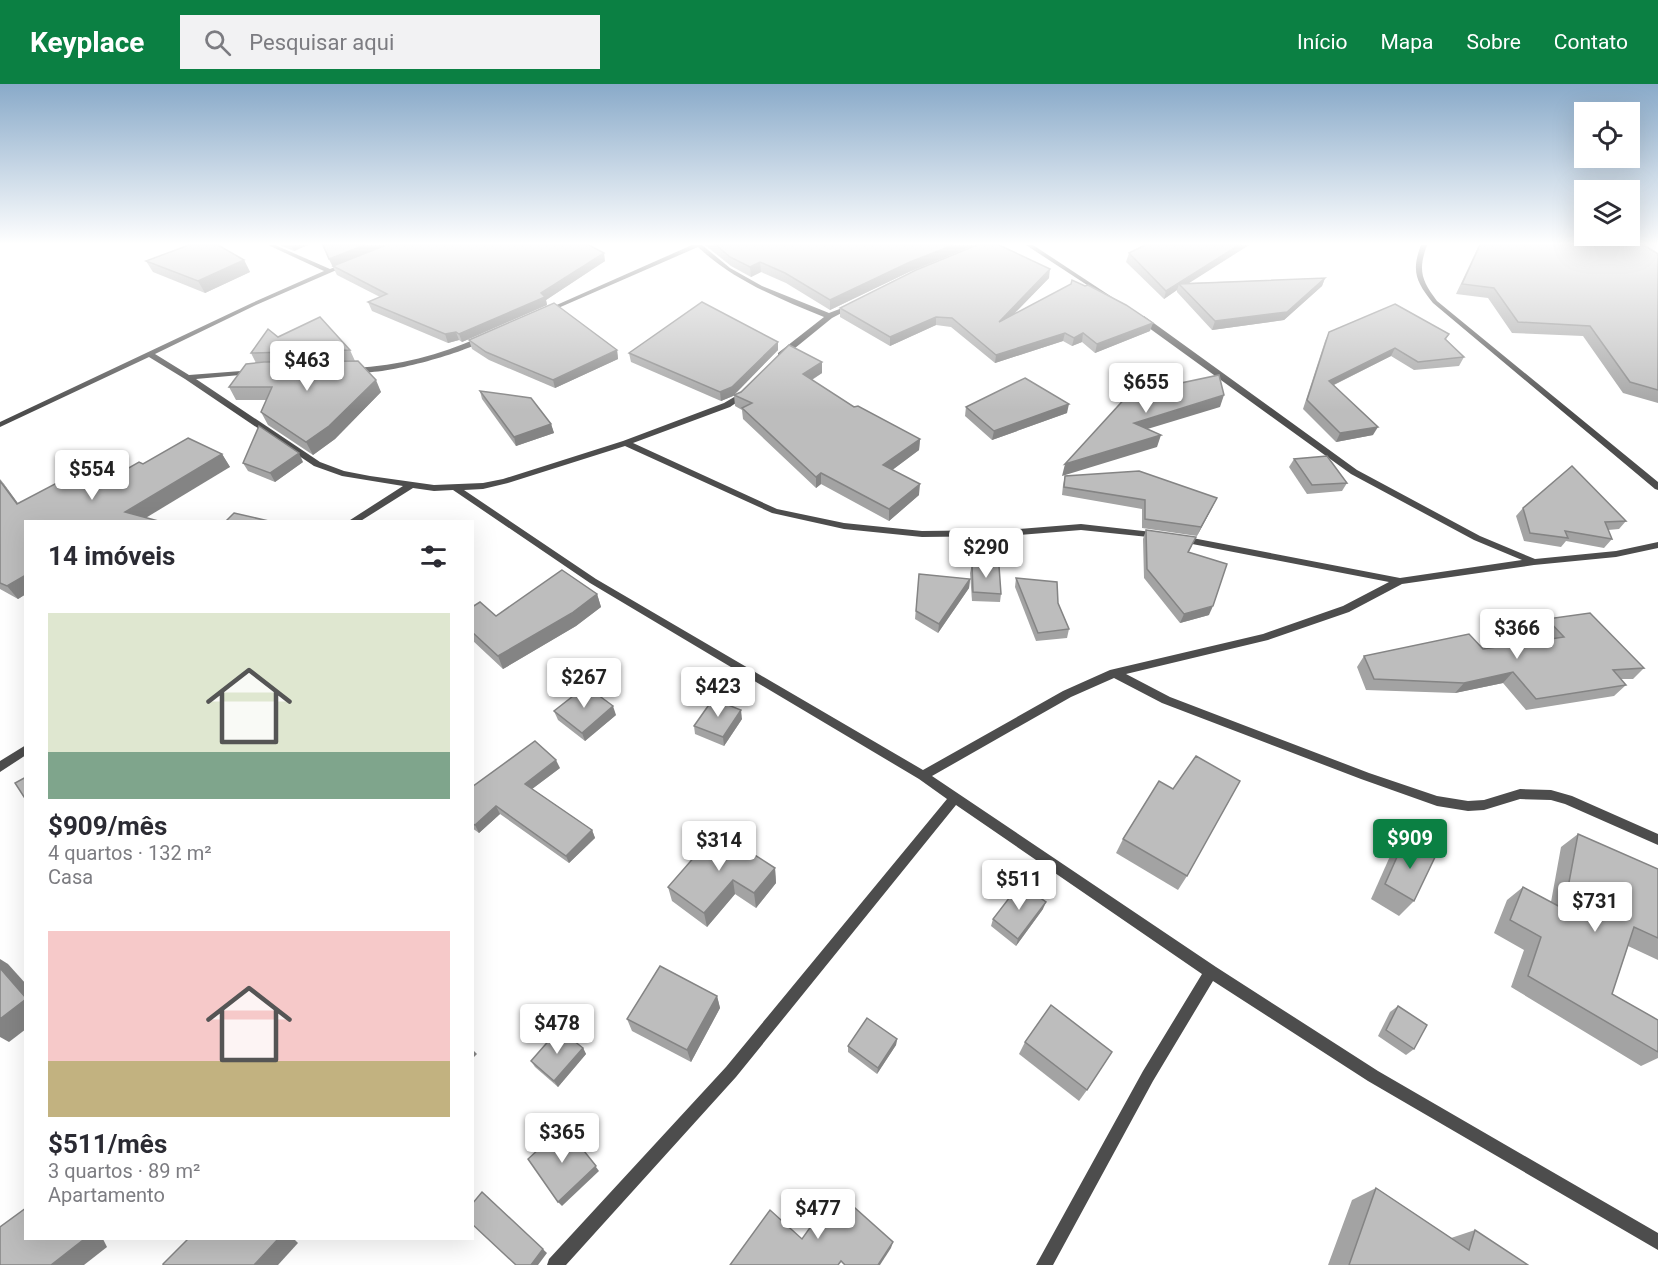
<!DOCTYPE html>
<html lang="pt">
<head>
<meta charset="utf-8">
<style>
  :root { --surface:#fff; --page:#f2f2f3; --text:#2b2b33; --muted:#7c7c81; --accent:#0b8043 }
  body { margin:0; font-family:Roboto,sans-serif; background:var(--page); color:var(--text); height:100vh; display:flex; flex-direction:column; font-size:22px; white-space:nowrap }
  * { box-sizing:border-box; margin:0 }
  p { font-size:20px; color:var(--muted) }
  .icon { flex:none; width:33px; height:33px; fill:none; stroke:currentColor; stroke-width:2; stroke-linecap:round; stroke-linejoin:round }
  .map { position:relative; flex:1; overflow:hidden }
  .side { position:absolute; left:24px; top:436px; width:450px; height:720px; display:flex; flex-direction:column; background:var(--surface); border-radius:0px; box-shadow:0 6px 24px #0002 }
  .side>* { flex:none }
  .tools { position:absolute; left:1574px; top:18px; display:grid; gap:12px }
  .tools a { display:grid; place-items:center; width:66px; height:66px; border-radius:0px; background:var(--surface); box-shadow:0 6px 24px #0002; font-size:30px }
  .price { position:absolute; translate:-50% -51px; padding:0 14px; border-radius:6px; background:#fff; color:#222; font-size:20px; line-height:39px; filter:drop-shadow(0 2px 3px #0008) }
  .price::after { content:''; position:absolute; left:50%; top:36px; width:18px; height:14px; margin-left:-9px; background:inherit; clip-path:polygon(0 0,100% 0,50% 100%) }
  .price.on { background:var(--accent); color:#fff }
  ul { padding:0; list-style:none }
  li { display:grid; align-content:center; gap:12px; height:318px; padding:0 24px }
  li span { display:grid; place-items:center; height:186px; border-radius:0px; color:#555 }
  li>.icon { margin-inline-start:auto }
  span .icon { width:108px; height:108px; fill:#fffc; stroke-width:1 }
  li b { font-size:26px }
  h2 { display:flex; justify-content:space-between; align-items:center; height:72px; padding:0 24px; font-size:26px }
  header { display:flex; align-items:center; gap:36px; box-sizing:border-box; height:84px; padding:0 30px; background:var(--accent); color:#fff }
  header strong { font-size:28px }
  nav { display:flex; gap:33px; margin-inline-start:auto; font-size:21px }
  .search { width:420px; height:54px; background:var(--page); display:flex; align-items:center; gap:15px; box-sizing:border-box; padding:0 21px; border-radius:0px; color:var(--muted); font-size:22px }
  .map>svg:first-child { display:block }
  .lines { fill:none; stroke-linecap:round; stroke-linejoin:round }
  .minor { fill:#4d4d4d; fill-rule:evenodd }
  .wall { fill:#a3a3a3 }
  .shaded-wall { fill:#848484 }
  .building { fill:#bdbdbd; stroke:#848484; stroke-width:1.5 }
</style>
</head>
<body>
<header>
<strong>Keyplace</strong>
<div class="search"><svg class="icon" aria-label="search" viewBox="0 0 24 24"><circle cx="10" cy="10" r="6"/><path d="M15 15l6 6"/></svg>Pesquisar aqui</div>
<nav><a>Início</a><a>Mapa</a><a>Sobre</a><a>Contato</a></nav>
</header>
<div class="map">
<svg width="1658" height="1181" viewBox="0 0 1658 1181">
  <rect width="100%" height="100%" fill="#fff"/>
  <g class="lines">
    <g class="minor">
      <path d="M268,161H275L330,185L345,179L348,181L256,221L155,270L189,291L254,286L255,288L251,290L196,295L320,378L344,387L370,392L434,401L483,399L503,395L623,357L724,319L746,306L750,308L749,310L730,323L633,359L777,425L844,439L922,447L1005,446L1081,440L1161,449L1163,451L1158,454L1081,446L1005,452L922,453L844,445L772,429L625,362L508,399L483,405L464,406L596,495L923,686L1063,607L1110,586L1263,550L1343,522L1389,498L1182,458L1179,457L1177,455L1179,453L1182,452L1400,494L1522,476L1474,456L1351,390L1138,236V232H1144L1357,386L1480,452L1535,475L1616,467L1658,458V464L1616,473L1534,481L1402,500L1349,528L1268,556L1126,590L1170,613L1369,689L1437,712L1468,717L1484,716L1520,705L1551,706L1572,712L1658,750V761L1565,720L1551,716L1520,715L1484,726L1468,727L1437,722L1361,695L1162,619L1114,594L1071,613L932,692L1216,883L1378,987L1658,1149V1166L1368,997L1213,897L1153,997L1053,1181H1036L1143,987L1202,890L956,721L736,993L566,1181H547L549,1175L726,983L947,715L919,695L590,499L453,406L434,407L413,404L359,438H347L403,402L342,392L314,382L185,295L149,273L0,343V338L252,219L324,187Z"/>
      <path d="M692,161H702L730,184L762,202L829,229L850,221L855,222L832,234L784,273H778V269L824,233C778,214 734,197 698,163L549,228L543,227Z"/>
      <path d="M1026,161H1033L1118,217L1113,218Z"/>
      <path d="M1421,161H1427C1418,186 1421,196 1437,217L1658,398V406L1655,405L1433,219C1416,198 1411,187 1421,161Z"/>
      <path d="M480,253L487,255C468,268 369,297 350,286L354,284C399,282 439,271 480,253Z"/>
      <path d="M26,661V671L0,688V677Z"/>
    </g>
  </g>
  <g class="wall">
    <path d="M280,161H308L294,167Z"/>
    <path d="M322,161H589L605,177L546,216L547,221L462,258L459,256L448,259L372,227L368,218L380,213L337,191Z"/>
    <path d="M705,161H975L909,188L830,226L786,199L761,188L751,193L731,182Z"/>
    <path d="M1145,161H1249L1188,199L1325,194L1322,202L1284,236L1212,246L1177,208V206L1164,215L1126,178L1129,169Z"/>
    <path d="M1479,161H1644L1658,170V319L1623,309L1583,252L1512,249L1488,214L1456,210Z"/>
    <path d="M244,176L250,188L205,209L153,188L146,177Z"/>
    <path d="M1049,194L1013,231L1150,247L1095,269L1082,258L1072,262L1063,257L995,279L951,243L936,241L890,262L840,233V224Z"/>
    <path d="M1329,248L1449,250L1446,255L1464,273L1459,282L1414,286L1391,272L1334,301L1373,351L1336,358L1303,325L1325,257Z"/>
    <path d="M278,253L350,266L355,277L381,308L335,355L313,371L268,341L261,328L267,316H236L229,303L256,279L251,269Z"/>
    <path d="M469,256L617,266L618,275L555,304L489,276L472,265Z"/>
    <path d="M778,258V266L733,312L721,317L631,278L629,269Z"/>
    <path d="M822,278V289L812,296L854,323L920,355L919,366L892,386L919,411L889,437L821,400L816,404L743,335L742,326L735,322L734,311Z"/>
    <path d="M480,307L551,340L554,349L516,362L482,315Z"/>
    <path d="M966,323L1067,329L992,356L965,332Z"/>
    <path d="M222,370L230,383L26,438V510L18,515L0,505V395L18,420L92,405L143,380Z"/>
    <path d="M1294,375L1347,399L1342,407L1307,410L1289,383Z"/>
    <path d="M303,378L275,398L248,387L243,379Z"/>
    <path d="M1065,392L1213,422L1197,452L1142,444V425L1062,411L1063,401Z"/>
    <path d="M1523,424L1626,437L1619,445L1608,446L1612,455L1604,464L1566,457L1561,463L1524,457L1516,432Z"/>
    <path d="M1146,446L1192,462L1189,468L1209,531L1180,539L1144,494L1143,455Z"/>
    <path d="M972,480L1001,510L1000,518L972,517L970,489Z"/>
    <path d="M919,490L970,495L969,504L938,549L915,535Z"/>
    <path d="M1016,494L1058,519L1069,545L1067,554L1036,557L1015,503Z"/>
    <path d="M597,510L601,523L576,542L503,585L472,556V523L496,532Z"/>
    <path d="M1547,535L1644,584L1633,595H1621L1626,601L1614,612L1526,626L1503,599L1455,609L1366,606L1357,583L1364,572L1483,565L1546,556L1538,546Z"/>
    <path d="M554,627L616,631L585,657L558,636Z"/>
    <path d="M742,635L724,662L695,650L694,642Z"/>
    <path d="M560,684L532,705L592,746L595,754L569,779L500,730L479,749L472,744V703Z"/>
    <path d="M1578,750L1658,785V876L1628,862L1612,910L1658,936V974L1641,982L1511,903L1524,866L1494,849L1507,816L1523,803L1551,818L1561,763Z"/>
    <path d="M1123,755L1187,792L1178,806L1116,769Z"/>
    <path d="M1405,755L1414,817L1399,832L1371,815L1391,770Z"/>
    <path d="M775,784L776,799L756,824L735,810L707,843L672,817L668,803Z"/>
    <path d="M1043,825L1016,862L991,842L993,835Z"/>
    <path d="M717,912L720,924L691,978L632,947L627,935Z"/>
    <path d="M1398,922L1414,965L1406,971L1378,952L1390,928Z"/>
    <path d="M897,955L896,961L877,990L848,968V962Z"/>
    <path d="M1025,958L1087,1006L1079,1017L1019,970Z"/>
    <path d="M583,964L586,970L558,1003L535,983L531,977Z"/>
    <path d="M1376,1104L1451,1154L1475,1146L1528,1181H1328L1352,1116Z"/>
  </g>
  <g class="shaded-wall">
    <path d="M291,161H308L294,167Z"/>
    <path d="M365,161H388L333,183L329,175Z"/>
    <path d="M953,161H975L909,188L830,226V216L910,178Z"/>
    <path d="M1239,161H1249L1183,203L1179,200L1177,206L1164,215L1166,207Z"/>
    <path d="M604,169L605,177L546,216L547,221L462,258L459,250L541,209Z"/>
    <path d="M244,176L250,188L205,209L198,197Z"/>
    <path d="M760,178L761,188L751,193L750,183Z"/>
    <path d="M1050,185L1049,194L997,247L999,238Z"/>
    <path d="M1325,194L1322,202L1284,236L1212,246L1215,237Z"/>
    <path d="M936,233V241L890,262V253Z"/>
    <path d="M1153,239L1150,247L1095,269L1097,260Z"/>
    <path d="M456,248L459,256L448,259L445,250Z"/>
    <path d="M1065,249L1063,257L995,279L996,271Z"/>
    <path d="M1083,249L1082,258L1072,262L1074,254Z"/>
    <path d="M778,258V266L733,312L721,317L720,308Z"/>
    <path d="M1395,264L1391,272L1325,305L1329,297Z"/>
    <path d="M617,266L618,275L555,304L553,296Z"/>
    <path d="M822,278V289L803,301V290Z"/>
    <path d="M376,296L381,308L335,355L313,371L306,358Z"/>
    <path d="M1224,311L1220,323L1131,350L1134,339Z"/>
    <path d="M1069,320L1067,329L992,356L994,347Z"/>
    <path d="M551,340L554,349L516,362L514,353Z"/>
    <path d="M1378,343L1373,351L1336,358L1340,349Z"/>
    <path d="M1161,351L1157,363L1062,392L1065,380Z"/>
    <path d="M920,355L919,366L883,393V381Z"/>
    <path d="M299,369L303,378L275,398L270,389Z"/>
    <path d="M222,370L230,383L139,438L125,428Z"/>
    <path d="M821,389V400L816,404V393Z"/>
    <path d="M0,395L4,400L28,433L17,420Z"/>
    <path d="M920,400L919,411L889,437V425Z"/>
    <path d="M1217,414L1213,422L1197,452L1201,443Z"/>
    <path d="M26,491V510L18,515L7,502Z"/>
    <path d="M970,495L969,504L938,549L939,540Z"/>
    <path d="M597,510L601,523L576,542L503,585L498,572Z"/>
    <path d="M1213,522L1209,531L1180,539L1184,530Z"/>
    <path d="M1513,588L1503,599L1455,609L1464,599Z"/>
    <path d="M613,622L616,631L585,657L582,649Z"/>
    <path d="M741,626L742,635L724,662L723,653Z"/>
    <path d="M556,676L560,684L528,708L525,700Z"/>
    <path d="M496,722L500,730L479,749L475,741Z"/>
    <path d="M592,746L595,754L569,779L566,772Z"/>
    <path d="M775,784L776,799L756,824L754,809Z"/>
    <path d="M733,796L735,810L707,843L704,829Z"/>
    <path d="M1046,818L1043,825L1016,862L1018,855Z"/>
    <path d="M0,875L8,880L26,900V914L0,884Z"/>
    <path d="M717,912L720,924L691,978L687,966Z"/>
    <path d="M26,915V945L9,958L0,953V935Z"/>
    <path d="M897,955L896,961L877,990L878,984Z"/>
    <path d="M583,964L586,970L558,1003L554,997Z"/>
    <path d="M472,965L477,970L472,975Z"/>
    <path d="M569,1047L599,1087L562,1122L558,1118Z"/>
    <path d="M482,1108L547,1169L538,1181H531Z"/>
    <path d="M82,1155H103L107,1163L84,1181H51Z"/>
    <path d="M278,1155H294L298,1159L278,1181H254Z"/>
    <path d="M893,1158L891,1164L880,1181H878Z"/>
  </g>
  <g class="building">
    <path d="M189,161H218L244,176L198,197L146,177Z"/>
    <path d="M323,161H365L329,175Z"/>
    <path d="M386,161H589L604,169L541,209L545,213L459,250L456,248L445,250L368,218L387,210L333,182Z"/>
    <path d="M716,161H953L910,178L830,216L785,189L760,178L750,183L730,173Z"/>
    <path d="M977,161H999L1050,185L999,238L1071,200L1072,196L1085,202L1088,201L1126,221L1153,239L1097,260L1083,249L1074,254L1065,249L996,271L952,234L936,233L890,253L840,224L916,186Z"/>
    <path d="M1145,161H1239L1166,207L1129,169Z"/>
    <path d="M1480,161H1644L1658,170V306L1630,298L1590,242L1518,238L1494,204L1462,200Z"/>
    <path d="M1325,194L1287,228L1215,237L1179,200Z"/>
    <path d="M702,218L778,258L732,303L720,308L629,269Z"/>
    <path d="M554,219L617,266L553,296L486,268L469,256Z"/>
    <path d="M1395,220L1449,250L1445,255L1464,273L1418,278L1395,264L1329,297L1378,343L1340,349L1307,316L1329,248Z"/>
    <path d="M320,233L350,266L251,269L268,245L278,253Z"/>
    <path d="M789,261L822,278L803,290L854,323L858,322L920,355L883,381L920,400L889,425L821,389L816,393L742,324L752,319L734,311L741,308Z"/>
    <path d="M358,277L376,296L329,342L306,358L261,328L272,303H229L246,280L264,278Z"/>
    <path d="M1219,291L1224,311L1134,339L1161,351L1065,380L1129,310Z"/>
    <path d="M1025,294L1069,320L994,347L966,323Z"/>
    <path d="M480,307L531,314L551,340L514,353Z"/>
    <path d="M259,342L299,369L270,389L243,379Z"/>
    <path d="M188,354L222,370L125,428L162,438H26V491L7,502L0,499V397L17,420L70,392L92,405L139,378L143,380Z"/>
    <path d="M1327,372L1347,399L1312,401L1294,375Z"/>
    <path d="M1572,382L1626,437L1605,438L1612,455L1565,447L1568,454L1530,449L1523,424Z"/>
    <path d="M1139,387L1217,414L1201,443L1145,435V416L1064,403L1065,392Z"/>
    <path d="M234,429L273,438H225Z"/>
    <path d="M1146,446L1196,453L1188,468L1227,480L1213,522L1184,530L1147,485Z"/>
    <path d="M972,480L999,482L1001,510L973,508Z"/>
    <path d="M562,486L597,510L572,529L498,572L472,548V523L480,518L496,532Z"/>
    <path d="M919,490L970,495L939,540L916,527Z"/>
    <path d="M1016,494L1057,498L1058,519L1069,545L1038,549Z"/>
    <path d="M1590,529L1644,584L1613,586L1626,601L1536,615L1513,588L1464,599L1374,595L1364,572L1469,550L1483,565L1564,553L1547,535Z"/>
    <path d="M586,602L613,622L582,649L554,627Z"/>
    <path d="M713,615L741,626L723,653L694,642Z"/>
    <path d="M535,657L556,676L525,700L592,746L566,772L496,722L475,741L472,739V703Z"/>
    <path d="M1196,672L1240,697L1187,792L1123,755L1159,697L1173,705Z"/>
    <path d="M26,693V716L15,699Z"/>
    <path d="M717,747L775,784L754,809L733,796L704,829L668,803Z"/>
    <path d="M1578,750L1658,785V854L1634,843L1612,910L1658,936V968L1528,892L1541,853L1510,836L1523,803L1564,825Z"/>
    <path d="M1405,755L1436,771L1414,817L1385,800Z"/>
    <path d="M1020,800L1046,818L1018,855L993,835Z"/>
    <path d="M660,882L717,912L687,966L627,935Z"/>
    <path d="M0,884L26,914V915L0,935Z"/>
    <path d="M1051,921L1112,968L1087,1006L1025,958Z"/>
    <path d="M1398,922L1427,941L1414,965L1386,946Z"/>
    <path d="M867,934L897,955L878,984L848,962Z"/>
    <path d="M559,945L583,964L554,997L531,977Z"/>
    <path d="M564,1042L596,1082L558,1118L528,1075Z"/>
    <path d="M1376,1104L1469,1166L1475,1146L1528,1181H1349Z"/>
    <path d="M836,1107L893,1158L878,1181H845L841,1177L838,1181H730L770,1126L802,1155Z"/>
    <path d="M482,1108L543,1165L531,1181H516L472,1140V1120Z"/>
    <path d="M26,1124V1155H82L83,1156L51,1181H0V1143Z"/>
    <path d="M188,1155H278L254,1181H163V1180Z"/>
  </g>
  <linearGradient id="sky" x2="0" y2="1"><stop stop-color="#89aac9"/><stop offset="0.49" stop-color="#fff"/><stop offset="1" stop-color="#fff" stop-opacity="0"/></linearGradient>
  <rect width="1658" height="326" fill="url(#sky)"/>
</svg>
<div class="tools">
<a><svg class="icon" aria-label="locate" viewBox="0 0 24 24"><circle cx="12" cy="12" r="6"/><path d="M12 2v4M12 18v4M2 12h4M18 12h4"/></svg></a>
<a><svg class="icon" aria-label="layers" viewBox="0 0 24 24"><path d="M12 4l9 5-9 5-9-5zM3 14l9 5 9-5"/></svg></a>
</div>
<b class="price" style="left:307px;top:308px">$463</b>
<b class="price" style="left:1146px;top:330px">$655</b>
<b class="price" style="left:92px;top:417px">$554</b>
<b class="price" style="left:986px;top:495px">$290</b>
<b class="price" style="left:1517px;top:576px">$366</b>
<b class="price" style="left:584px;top:625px">$267</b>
<b class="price" style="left:718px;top:634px">$423</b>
<b class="price on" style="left:1410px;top:786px">$909</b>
<b class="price" style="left:719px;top:788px">$314</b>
<b class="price" style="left:1019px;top:827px">$511</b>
<b class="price" style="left:1595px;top:849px">$731</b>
<b class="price" style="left:557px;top:971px">$478</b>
<b class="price" style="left:562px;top:1080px">$365</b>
<b class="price" style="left:818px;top:1156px">$477</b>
<section class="side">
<h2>14 imóveis<svg class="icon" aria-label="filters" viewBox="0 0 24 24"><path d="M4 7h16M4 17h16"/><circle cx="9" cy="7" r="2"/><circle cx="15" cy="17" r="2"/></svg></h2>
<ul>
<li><span style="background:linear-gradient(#dfe7d0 75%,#7fa58c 0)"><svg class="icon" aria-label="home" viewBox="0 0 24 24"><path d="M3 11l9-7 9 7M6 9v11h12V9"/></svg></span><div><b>$909/mês</b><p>4 quartos · 132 m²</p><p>Casa</p></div></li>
<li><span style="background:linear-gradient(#f6c9c9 70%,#c2b280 0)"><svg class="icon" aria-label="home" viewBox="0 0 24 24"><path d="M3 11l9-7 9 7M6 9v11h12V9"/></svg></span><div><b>$511/mês</b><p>3 quartos · 89 m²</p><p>Apartamento</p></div></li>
</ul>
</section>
</div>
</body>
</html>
